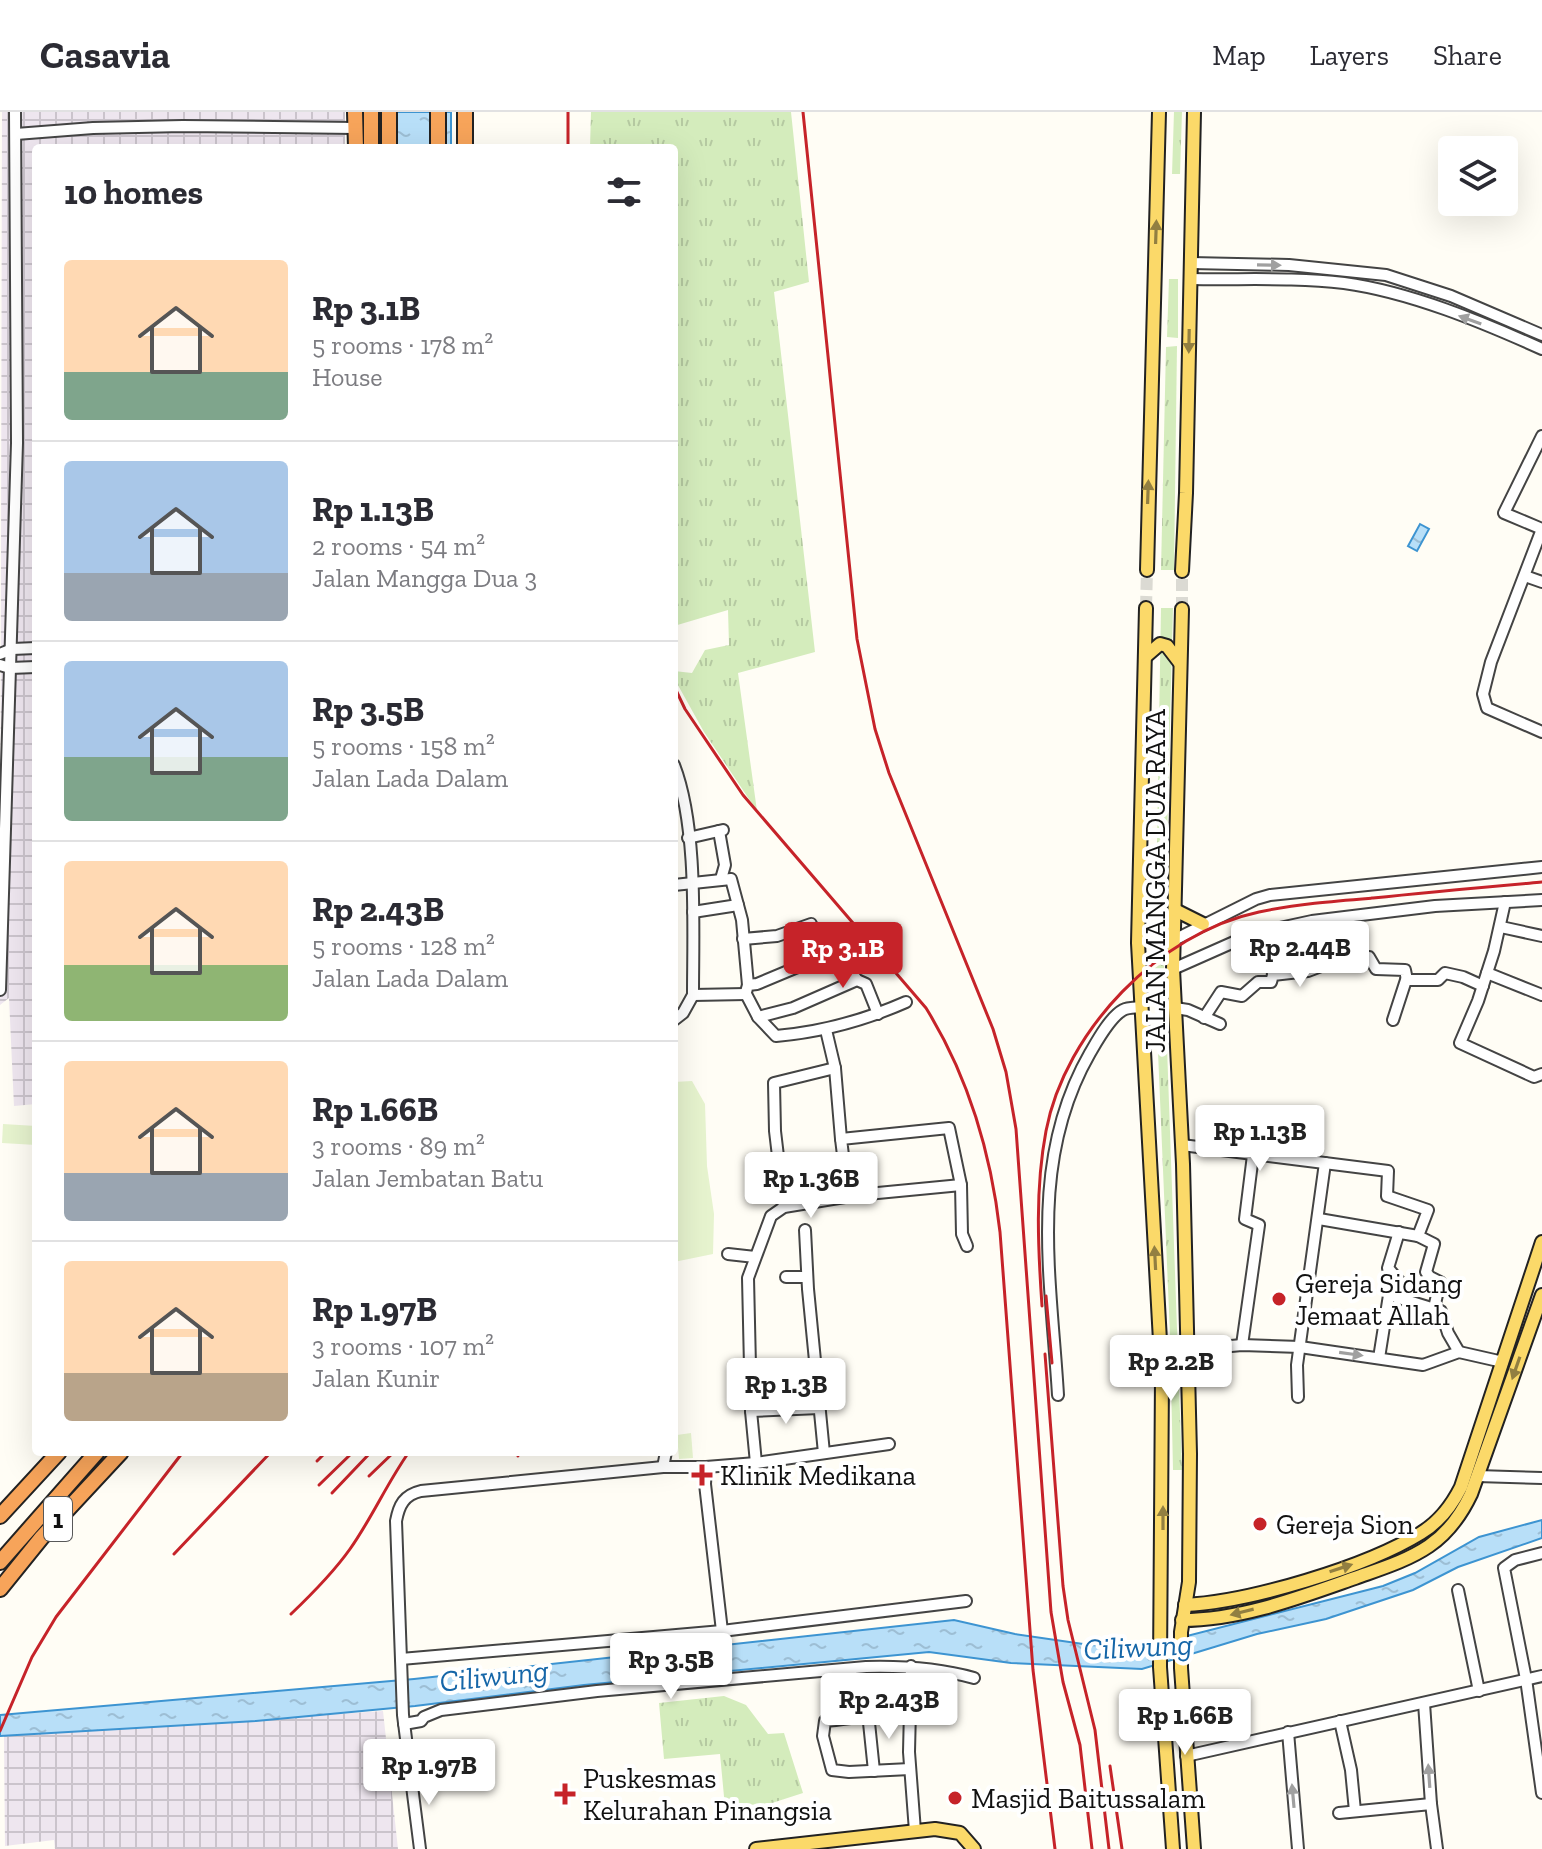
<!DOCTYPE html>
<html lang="en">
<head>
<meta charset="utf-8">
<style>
  :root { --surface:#fff; --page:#f2f2f3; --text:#2b2b33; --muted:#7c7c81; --line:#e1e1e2; --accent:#c62329 }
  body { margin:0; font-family:"Zilla Slab",serif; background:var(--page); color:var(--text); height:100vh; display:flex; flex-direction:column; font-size:30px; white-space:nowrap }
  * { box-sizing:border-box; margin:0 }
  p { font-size:26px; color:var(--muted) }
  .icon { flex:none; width:44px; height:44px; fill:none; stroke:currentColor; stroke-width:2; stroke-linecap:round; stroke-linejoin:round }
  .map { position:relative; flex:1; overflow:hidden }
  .sheet { position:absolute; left:32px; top:32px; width:646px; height:1312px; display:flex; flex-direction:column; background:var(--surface); border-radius:8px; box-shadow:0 8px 32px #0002 }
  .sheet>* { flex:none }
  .tools { position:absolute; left:1438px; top:24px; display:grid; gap:16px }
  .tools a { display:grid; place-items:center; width:80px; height:80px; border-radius:8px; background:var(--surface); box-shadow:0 8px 32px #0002; font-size:40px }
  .price { position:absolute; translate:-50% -68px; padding:0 18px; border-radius:8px; background:#fff; color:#222; font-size:26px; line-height:52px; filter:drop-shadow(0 2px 4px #0008) }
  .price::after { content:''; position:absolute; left:50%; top:48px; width:24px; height:18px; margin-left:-12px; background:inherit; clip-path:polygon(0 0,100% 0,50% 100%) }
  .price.selected { background:var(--accent); color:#fff }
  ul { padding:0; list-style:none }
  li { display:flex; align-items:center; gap:24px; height:200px; padding:0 32px }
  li+li { border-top:2px solid var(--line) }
  li span { display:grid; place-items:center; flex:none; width:224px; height:160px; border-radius:8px; color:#555 }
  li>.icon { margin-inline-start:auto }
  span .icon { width:96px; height:96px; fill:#fffc; stroke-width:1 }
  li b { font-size:34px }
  h2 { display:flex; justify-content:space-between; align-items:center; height:96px; padding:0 32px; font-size:34px }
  header { display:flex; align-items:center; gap:48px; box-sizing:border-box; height:112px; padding:0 40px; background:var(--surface); border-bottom:2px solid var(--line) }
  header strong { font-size:38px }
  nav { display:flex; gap:44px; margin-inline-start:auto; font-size:28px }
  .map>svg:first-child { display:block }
  .industrial { fill:url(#industrial-grid) }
  .grass { fill:url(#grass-tufts) }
  .pitch { fill:#e6f3ce }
  .water { fill:url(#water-ripples); stroke:#3d94d1; stroke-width:2 }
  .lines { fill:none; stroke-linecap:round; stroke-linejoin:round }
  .major-tunnel { stroke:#dbdad3; stroke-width:12; stroke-dasharray:12 6; stroke-linecap:butt }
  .minor-casing { stroke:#444; stroke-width:14 }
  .major-casing { stroke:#222; stroke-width:16 }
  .highway-casing { stroke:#222; stroke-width:18 }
  .minor { stroke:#fff; stroke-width:10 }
  .major { stroke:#fbd969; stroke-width:12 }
  .highway { stroke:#f7a45a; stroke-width:14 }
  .rail { stroke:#c62329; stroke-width:3 }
  .oneway { fill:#927f41 }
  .oneway2 { fill:#a0a0a0 }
  .poi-dot { fill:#c62329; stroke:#fff; stroke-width:3 }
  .labels { text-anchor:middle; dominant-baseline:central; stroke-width:8; stroke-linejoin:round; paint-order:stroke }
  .shield { fill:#fff; stroke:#585858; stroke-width:2 }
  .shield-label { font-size:26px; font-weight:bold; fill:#111 }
  .street-label { font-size:28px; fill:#111; stroke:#fff }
  .poi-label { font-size:28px; fill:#111; stroke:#fff; text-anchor:start }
  .water-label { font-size:30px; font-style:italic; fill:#1566a8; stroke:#fff }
</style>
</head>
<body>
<header>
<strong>Casavia</strong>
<nav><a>Map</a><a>Layers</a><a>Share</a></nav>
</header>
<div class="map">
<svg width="1542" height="1737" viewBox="0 0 1542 1737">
  <defs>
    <pattern id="industrial-grid" width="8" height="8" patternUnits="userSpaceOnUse" patternTransform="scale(2)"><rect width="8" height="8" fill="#eee6ef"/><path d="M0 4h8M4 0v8" fill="none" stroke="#cbc4cc"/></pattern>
    <pattern id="grass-tufts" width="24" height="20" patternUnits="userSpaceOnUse" patternTransform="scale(2)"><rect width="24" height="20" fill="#d4ecbc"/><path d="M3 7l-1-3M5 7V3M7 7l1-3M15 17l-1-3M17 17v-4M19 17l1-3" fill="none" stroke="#b5c9a1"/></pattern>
    <pattern id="water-ripples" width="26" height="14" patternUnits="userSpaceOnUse" patternTransform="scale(2)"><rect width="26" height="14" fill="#b8dff8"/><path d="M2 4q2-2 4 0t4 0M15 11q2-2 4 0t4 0" fill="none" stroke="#9dbed4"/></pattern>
  </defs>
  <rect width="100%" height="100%" fill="#fffdf5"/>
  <g class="industrial">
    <path d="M2,0H345V36H36V992L14,994L9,886L0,893Z"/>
    <path d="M383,1599L398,1737H55L54,1728L5,1734L4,1624Z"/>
  </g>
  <g class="grass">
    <path d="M591,0H791L809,170L774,180L815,540L738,561L757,699L704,620L674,566V559L692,561L705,538L729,533L728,498L674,514V36H590Z"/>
    <path d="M1174,0H1182L1180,62H1172Z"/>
    <path d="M1169,167H1178V226L1167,225Z"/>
    <path d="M1177,234L1174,458H1161L1166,235Z"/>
    <path d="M1161,496H1173L1164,842L1155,848Z"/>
    <path d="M1164,850L1182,1358H1173L1170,1223L1155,869V856Z"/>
    <path d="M724,1584L746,1593L768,1622L784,1621L803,1681L772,1691L725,1695L720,1642L664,1647L659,1591Z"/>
  </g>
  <g class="pitch">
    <path d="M692,969L705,992L707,1054L714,1102L713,1142L674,1150V970Z"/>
    <path d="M3,1012L36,1014V1033L2,1031Z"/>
    <path d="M691,1321L693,1346L679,1347L677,1323Z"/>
  </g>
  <g class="water">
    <rect x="393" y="0" width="58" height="36"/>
    <path d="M1420,412L1429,417L1417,439L1408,434Z"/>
    <path d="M1542,1408V1426L1458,1455L1413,1478L1326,1507L1257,1522L1142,1557L1011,1551L929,1540L584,1573L415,1594L256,1609L0,1624V1603L414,1567L954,1508L1015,1522L1090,1533L1140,1536L1383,1474L1415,1461L1479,1425Z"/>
  </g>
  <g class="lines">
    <g class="major-tunnel">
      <path d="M1146,496L1147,458"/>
      <path d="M1182,497V459"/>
    </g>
    <defs>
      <g id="minor">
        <path d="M16,22L93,16L183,14L355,16"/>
        <path d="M1191,151L1289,153L1386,163L1451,184L1542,223"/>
        <path d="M1191,167C1241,168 1294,165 1344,171C1410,180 1482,210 1542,237"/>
        <path d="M1542,324L1504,401L1542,417"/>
        <path d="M1542,417L1491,550L1483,582L1487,596L1542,620"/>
        <path d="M1525,464L1542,470"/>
        <path d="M0,542L12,537L36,536"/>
        <path d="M0,553L10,556L36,555"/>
        <path d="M674,653C698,715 693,816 693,883L683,901L674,908"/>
        <path d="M719,719L725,753L721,767"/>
        <path d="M688,726L723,718"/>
        <path d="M674,773L731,767L742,808L748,873"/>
        <path d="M1505,790L1494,839L1478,889L1460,931L1534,965L1542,962"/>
        <path d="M693,800L738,793"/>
        <path d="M1501,815L1542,824"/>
        <path d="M1270,818L1273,863"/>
        <path d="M743,827L777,824L811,812L825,844"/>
        <path d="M1174,828L1256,787L1270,783L1542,755"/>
        <path d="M836,839L857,868L866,872L878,902"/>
        <path d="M1173,857L1252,822L1312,809L1435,794L1542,788"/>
        <path d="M1487,861L1542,883"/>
        <path d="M0,878L17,331L15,0"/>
        <path d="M746,880L748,873L757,872L836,839L854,828"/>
        <path d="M746,882L758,905L776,924C822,920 863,909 906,890"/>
        <path d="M693,883L746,882"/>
        <path d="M1175,896L1188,898L1220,912"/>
        <path d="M758,905L793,896L857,868"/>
        <path d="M1204,906L1221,880L1242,884L1258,870H1271L1273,863L1308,859L1337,848L1369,845L1376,857L1405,858L1407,868"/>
        <path d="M1393,908L1406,868H1438L1445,861L1463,865L1483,874"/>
        <path d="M826,918L835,956L841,1027"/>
        <path d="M1182,1033L1388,1059L1387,1084L1428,1098L1418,1124L1434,1132L1426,1160L1430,1165L1440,1170L1434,1196"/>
        <path d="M848,1084L841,1027L949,1016L961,1073L962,1122L967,1134"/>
        <path d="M784,1095L775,1019L774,971L835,956"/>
        <path d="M1319,1107L1418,1124"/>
        <path d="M805,1118L808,1177L824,1341"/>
        <path d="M728,1142L755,1145"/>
        <path d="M786,1165H807"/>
        <path d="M1397,1185L1400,1170L1388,1156L1399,1120"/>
        <path d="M1242,1233L1259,1113L1245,1107L1253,1043"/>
        <path d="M1188,1238L1242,1233L1300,1235L1423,1253L1459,1240L1503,1250"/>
        <path d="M1379,1246L1389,1183L1441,1199L1448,1221L1459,1240"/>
        <path d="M1058,1283C1051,1165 1028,1049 1090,941C1097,929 1110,905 1123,898C1129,895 1136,896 1141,895"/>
        <path d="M1298,1285L1297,1253L1325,1051"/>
        <path d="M751,1299L819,1296"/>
        <path d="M756,1351L751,1299L748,1166L771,1104L784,1095L857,1083L961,1073"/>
        <path d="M663,1355L666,1340"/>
        <path d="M706,1355L705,1372L722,1519"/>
        <path d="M1477,1364L1542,1366"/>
        <path d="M1542,1441L1515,1448L1504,1456L1526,1567L1542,1681"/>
        <path d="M1458,1478L1479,1579"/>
        <path d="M401,1547L722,1519L966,1489"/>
        <path d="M911,1554L909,1640L915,1719"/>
        <path d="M1424,1591L1431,1692L1437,1737"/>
        <path d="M868,1601L874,1659"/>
        <path d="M909,1607C879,1598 855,1607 825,1609L823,1624L832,1658L849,1660L910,1657"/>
        <path d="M1340,1609L1351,1658L1355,1699"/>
        <path d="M404,1612L421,1609L424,1605L441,1598L597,1579L866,1555C904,1554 938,1556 974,1566"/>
        <path d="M1288,1620L1298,1737"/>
        <path d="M1186,1644L1542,1564"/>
        <path d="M1339,1701L1431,1692"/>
        <path d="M420,1737L403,1603L396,1409C399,1393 404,1383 421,1379L663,1355H706L756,1351L889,1332"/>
      </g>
      <g id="major">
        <path d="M1147,458L1159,0"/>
        <path d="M1182,459L1186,381L1194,0"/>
        <path d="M1146,496L1138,831L1162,1265L1160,1555L1173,1737"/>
        <path d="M1182,497L1173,857L1183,1052L1190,1342L1189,1470L1181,1520V1556L1194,1737"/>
        <path d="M1145,545L1160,532L1167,534L1180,551"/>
        <path d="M1175,798L1203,812"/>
        <path d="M1185,1493C1249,1490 1366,1455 1421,1421C1439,1410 1452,1393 1461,1375L1542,1130"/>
        <path d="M1182,1508C1241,1508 1301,1485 1355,1466C1380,1457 1407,1449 1429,1434C1448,1421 1461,1403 1471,1382L1542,1183"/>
        <path d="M756,1737L935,1717L960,1721L974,1737"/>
      </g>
      <g id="highway">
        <path d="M355,0L356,36"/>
        <path d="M371,0V36"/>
        <path d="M389,0V36"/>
        <path d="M438,36V0"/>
        <path d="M465,36V0"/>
        <path d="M0,1404L59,1340"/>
        <path d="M0,1450L97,1340"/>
        <path d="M0,1477L42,1425L121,1340"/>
      </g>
    </defs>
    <use href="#minor" class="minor-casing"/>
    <use href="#major" class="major-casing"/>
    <use href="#highway" class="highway-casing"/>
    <use href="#minor" class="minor"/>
    <use href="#major" class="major"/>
    <use href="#highway" class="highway"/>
    <g class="rail">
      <path d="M803,0L857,527L875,617L889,661L993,917L1006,960L1016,1017L1051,1500L1063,1570L1080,1633L1092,1737"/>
      <path d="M568,36V0"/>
      <path d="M674,574L685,597L743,683L926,896C968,964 991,1041 1000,1120L1033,1558L1055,1737"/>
      <path d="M1046,1184L1052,1251"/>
      <path d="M1042,1194C1038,1136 1035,1077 1046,1019C1065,919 1159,821 1259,800C1296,792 1335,789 1373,786C1429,780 1486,775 1542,770"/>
      <path d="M1045,1242L1063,1474L1068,1508L1095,1618L1109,1737"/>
      <path d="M518,1344L519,1340"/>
      <path d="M317,1349L326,1340"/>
      <path d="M369,1364L394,1340"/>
      <path d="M319,1373L353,1340"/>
      <path d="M332,1381L371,1340"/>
      <path d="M174,1442L271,1340"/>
      <path d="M291,1502C312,1482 333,1461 350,1437C372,1406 387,1371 409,1340"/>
      <path d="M0,1619L32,1545L56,1505L183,1340"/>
      <path d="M1110,1654L1122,1737"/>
    </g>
  </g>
  <defs><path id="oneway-solid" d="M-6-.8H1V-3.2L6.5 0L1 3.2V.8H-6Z" transform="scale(2)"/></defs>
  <g class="oneway">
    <use href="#oneway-solid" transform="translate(1156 120) rotate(-88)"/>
    <use href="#oneway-solid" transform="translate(1189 229) rotate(91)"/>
    <use href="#oneway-solid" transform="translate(1148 380) rotate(-88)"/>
    <use href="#oneway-solid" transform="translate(1155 1146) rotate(-93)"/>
    <use href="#oneway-solid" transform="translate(1516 1256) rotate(109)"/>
    <use href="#oneway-solid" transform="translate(1163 1406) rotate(-90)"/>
    <use href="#oneway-solid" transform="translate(1341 1456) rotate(-18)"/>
    <use href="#oneway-solid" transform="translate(1242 1500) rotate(166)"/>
  </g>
  <g class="oneway2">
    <use href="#oneway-solid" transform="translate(1269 153) rotate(1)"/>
    <use href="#oneway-solid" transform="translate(1470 208) rotate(-160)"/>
    <use href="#oneway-solid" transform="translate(1351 1242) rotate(8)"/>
    <use href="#oneway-solid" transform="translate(1429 1664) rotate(-94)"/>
    <use href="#oneway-solid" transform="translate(1293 1684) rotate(-95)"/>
  </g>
  <g class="poi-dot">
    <circle cx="1279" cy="1187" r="8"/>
    <path d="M698 1351h8v8h8v8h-8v8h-8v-8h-8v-8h8z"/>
    <circle cx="1260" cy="1412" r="8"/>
    <path d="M561 1670h8v8h8v8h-8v8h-8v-8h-8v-8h8z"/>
    <circle cx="955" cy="1686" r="8"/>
  </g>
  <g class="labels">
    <rect class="shield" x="44" y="1385" width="28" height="44" rx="6"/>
    <g class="shield-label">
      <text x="58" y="1407">1</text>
    </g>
    <g class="street-label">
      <text transform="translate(1155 769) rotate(-90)">JALAN MANGGA DUA RAYA</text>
    </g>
    <g class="poi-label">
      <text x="1295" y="1171">Gereja Sidang<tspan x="1295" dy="32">Jemaat Allah</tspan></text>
      <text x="720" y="1363">Klinik Medikana</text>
      <text x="1276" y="1412">Gereja Sion</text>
      <text x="583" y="1666">Puskesmas<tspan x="583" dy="32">Kelurahan Pinangsia</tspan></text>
      <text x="971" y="1686">Masjid Baitussalam</text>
    </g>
    <g class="water-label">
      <text transform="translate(1138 1535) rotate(-3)">Ciliwung</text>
      <text transform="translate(494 1564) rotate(-6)">Ciliwung</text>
    </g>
  </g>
</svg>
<div class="tools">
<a><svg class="icon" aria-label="layers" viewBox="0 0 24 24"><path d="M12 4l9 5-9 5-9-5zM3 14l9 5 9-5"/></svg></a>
</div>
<b class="price" style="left:1300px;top:877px">Rp 2.44B</b>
<b class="price selected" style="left:843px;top:878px">Rp 3.1B</b>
<b class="price" style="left:1260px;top:1061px">Rp 1.13B</b>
<b class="price" style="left:811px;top:1108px">Rp 1.36B</b>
<b class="price" style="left:1171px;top:1291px">Rp 2.2B</b>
<b class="price" style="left:786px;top:1314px">Rp 1.3B</b>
<b class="price" style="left:671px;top:1589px">Rp 3.5B</b>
<b class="price" style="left:889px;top:1629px">Rp 2.43B</b>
<b class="price" style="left:1185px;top:1645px">Rp 1.66B</b>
<b class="price" style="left:429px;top:1695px">Rp 1.97B</b>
<section class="sheet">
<h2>10 homes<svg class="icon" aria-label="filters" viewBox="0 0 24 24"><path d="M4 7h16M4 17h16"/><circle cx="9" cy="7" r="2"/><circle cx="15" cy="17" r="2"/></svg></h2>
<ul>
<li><span style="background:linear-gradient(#ffd9b3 70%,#7fa58c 0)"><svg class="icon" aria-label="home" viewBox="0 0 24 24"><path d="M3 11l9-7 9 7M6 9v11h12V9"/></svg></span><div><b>Rp 3.1B</b><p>5 rooms · 178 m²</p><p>House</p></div></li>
<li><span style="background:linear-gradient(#a9c7e8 70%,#9aa5b1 0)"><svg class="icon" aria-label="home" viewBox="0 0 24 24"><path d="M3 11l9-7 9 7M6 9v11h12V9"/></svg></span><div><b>Rp 1.13B</b><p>2 rooms · 54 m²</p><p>Jalan Mangga Dua 3</p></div></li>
<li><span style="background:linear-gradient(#a9c7e8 60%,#7fa58c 0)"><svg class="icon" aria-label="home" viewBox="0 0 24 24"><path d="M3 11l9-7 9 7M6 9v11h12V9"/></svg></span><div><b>Rp 3.5B</b><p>5 rooms · 158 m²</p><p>Jalan Lada Dalam</p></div></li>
<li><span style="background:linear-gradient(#ffd9b3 65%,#8fb573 0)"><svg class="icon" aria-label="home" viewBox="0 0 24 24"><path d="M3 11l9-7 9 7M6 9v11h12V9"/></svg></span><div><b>Rp 2.43B</b><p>5 rooms · 128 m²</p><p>Jalan Lada Dalam</p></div></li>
<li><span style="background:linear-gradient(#ffd9b3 70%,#9aa5b1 0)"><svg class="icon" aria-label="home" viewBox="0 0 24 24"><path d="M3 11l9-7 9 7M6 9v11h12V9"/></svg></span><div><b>Rp 1.66B</b><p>3 rooms · 89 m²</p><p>Jalan Jembatan Batu</p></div></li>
<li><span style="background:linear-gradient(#ffd9b3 70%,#b9a48a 0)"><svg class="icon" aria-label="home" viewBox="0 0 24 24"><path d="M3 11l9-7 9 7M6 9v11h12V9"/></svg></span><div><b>Rp 1.97B</b><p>3 rooms · 107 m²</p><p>Jalan Kunir</p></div></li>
</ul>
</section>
</div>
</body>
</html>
